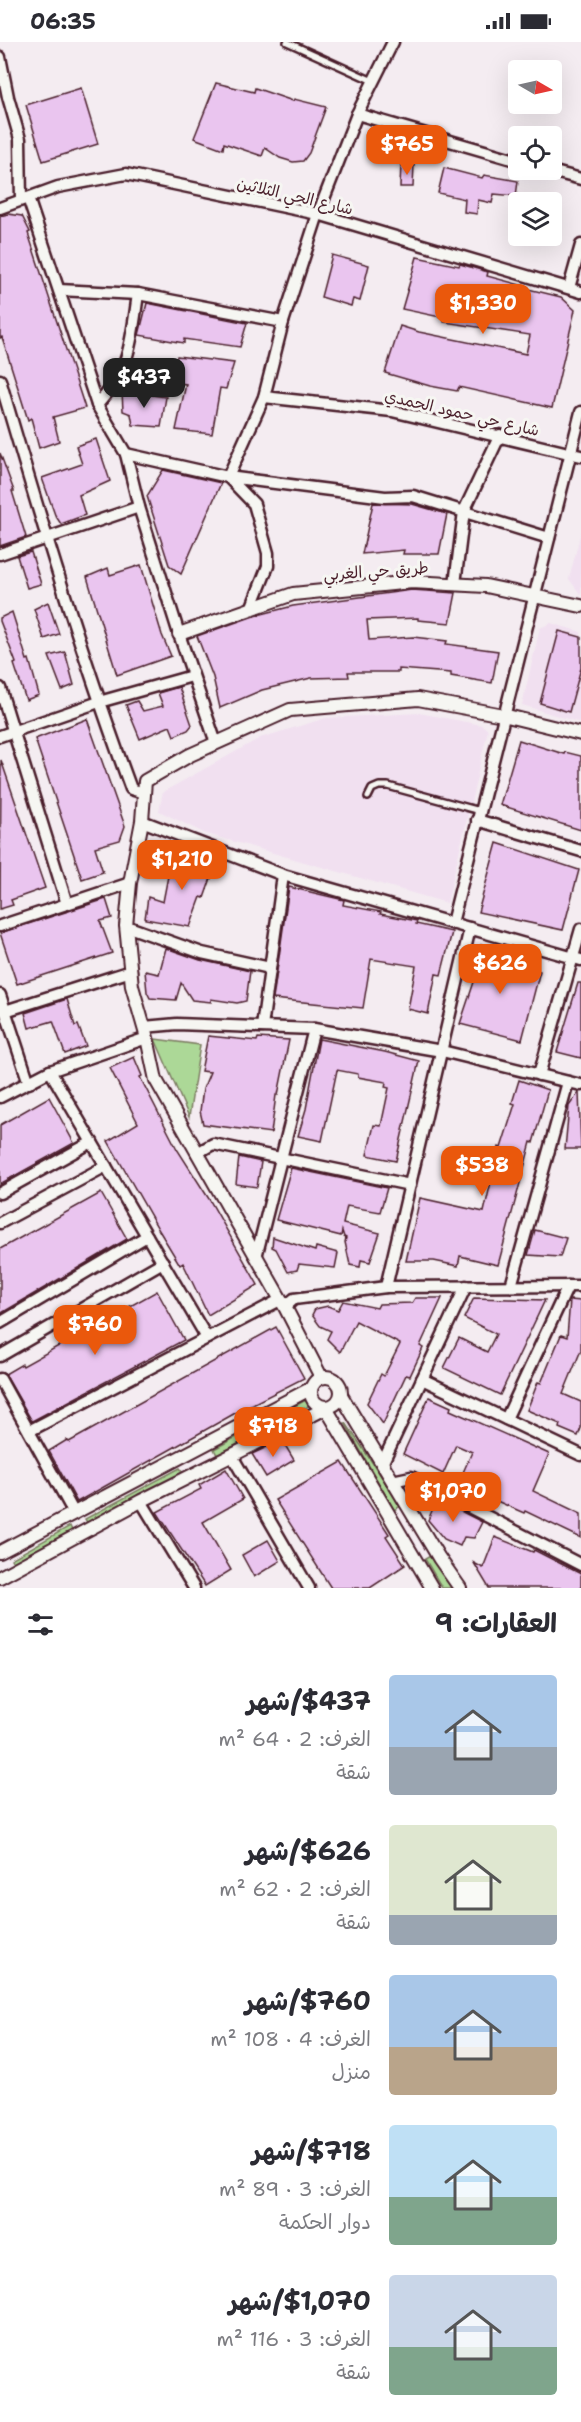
<!DOCTYPE html>
<html lang="ar">
<head>
<meta charset="utf-8">
<style>
  :root { --surface:#fff; --page:#f2f2f3; --text:#2b2b33; --muted:#7c7c81; --accent:#ea580c }
  body { margin:0; font-family:"Shantell Sans","Playpen Sans Arabic",sans-serif; background:var(--page); color:var(--text); direction:rtl; height:100vh; display:flex; flex-direction:column; font-size:22px; white-space:nowrap }
  * { box-sizing:border-box; margin:0 }
  p { font-size:20px; color:var(--muted) }
  .icon { flex:none; width:33px; height:33px; fill:none; stroke:currentColor; stroke-width:2; stroke-linecap:round; stroke-linejoin:round }
  .map { position:relative; height:1546px; overflow:hidden; direction:ltr }
  .details { display:flex; flex-direction:column; background:var(--surface); flex:1 }
  .details>* { flex:none }
  .needle { width:39px; rotate:99deg }
  .buttons { position:absolute; left:508px; top:18px; display:grid; gap:12px }
  .buttons a { display:grid; place-items:center; width:54px; height:54px; border-radius:6px; background:var(--surface); box-shadow:0 6px 24px #0002; font-size:30px }
  .price { position:absolute; translate:-50% -51px; padding:0 14px; border-radius:12px; background:var(--accent); color:#fff; font-size:20px; line-height:39px; filter:drop-shadow(0 2px 3px #0008) }
  .price::after { content:''; position:absolute; left:50%; top:36px; width:18px; height:14px; margin-left:-9px; background:inherit; clip-path:polygon(0 0,100% 0,50% 100%) }
  .price.active { background:#222; color:#fff }
  ul { padding:0; list-style:none }
  li { display:flex; align-items:center; gap:18px; height:150px; padding:0 24px }
  li span { display:grid; place-items:center; flex:none; width:168px; height:120px; border-radius:6px; color:#555 }
  li>.icon { margin-inline-start:auto }
  span .icon { width:72px; height:72px; fill:#fffc; stroke-width:1 }
  li b { font-size:26px }
  h2 { display:flex; justify-content:space-between; align-items:center; height:72px; padding:0 24px; font-size:26px }
  .status { display:flex; justify-content:space-between; align-items:center; height:42px; padding:0 30px; background:var(--surface); direction:ltr }
  .status svg { height:16px; fill:currentColor }
  .map>svg:first-child { display:block }
  .built { fill:#f1e0f0 }
  .green { fill:#acd897; stroke:#7b7c61; stroke-width:1.5 }
  .building { fill:#eac5ef; stroke:#4a1f2b; stroke-width:1.5 }
  .lines { fill:none; stroke-linecap:round; stroke-linejoin:round }
  .service-casing { stroke:#4a1f2b; stroke-width:10 }
  .minor-casing { stroke:#4a1f2b; stroke-width:15 }
  .tertiary-casing { stroke:#4a1f2b; stroke-width:16 }
  .service { stroke:#f6f6f2; stroke-width:5 }
  .minor { stroke:#f6f6f2; stroke-width:10 }
  .tertiary { stroke:#f6f6f2; stroke-width:12 }
  .labels { text-anchor:middle; dominant-baseline:central; stroke-width:6; stroke-linejoin:round; paint-order:stroke }
  .street-label { font-size:16px; fill:#4a1f2b; stroke:#f6f6f2 }
</style>
</head>
<body>
<div class="status"><b>06:35</b><svg viewBox="0 0 49 12"><path d="M0 12V9h3v3zM5 12V6h3v6zM10 12V3h3v9zM15 12V0h3v12zM26 1h20v11H26zM47 4h2v5h-2z"/></svg></div>
<div class="map">
<svg width="581" height="1546" viewBox="0 0 581 1546">
  <rect width="100%" height="100%" fill="#f4ecf1"/>
  <filter id="ink" filterUnits="userSpaceOnUse"><feTurbulence type="fractalNoise" baseFrequency=".0167" numOctaves="2"/><feDisplacementMap in="SourceGraphic" scale="12" xChannelSelector="R" yChannelSelector="G"/><feConvolveMatrix kernelMatrix="1 2 1 2 8 2 1 2 1" color-interpolation-filters="sRGB"/></filter>
  <g filter="url(#ink)">
    <g class="built">
      <path d="M581,490V553L569,537Z"/>
      <path d="M551,581L581,590V681L522,663L540,586Z"/>
      <path d="M419,671L482,683L488,688L447,861L204,791L159,769L163,750L260,696L326,676Z"/>
    </g>
    <g class="green">
      <path d="M155,997L200,1003L189,1075Z"/>
      <path d="M306,1358L309,1364L217,1413L214,1407Z"/>
      <path d="M345,1381H346L401,1464L394,1468Z"/>
      <path d="M180,1426L184,1432L88,1482L85,1477Z"/>
      <path d="M70,1484L73,1491L14,1522L11,1517Z"/>
      <path d="M432,1513L453,1546H442L425,1517Z"/>
    </g>
    <g class="building">
      <path d="M216,41L254,50L255,46L293,59L294,57L326,65L309,111L303,119L293,120L280,116L265,106L262,114L224,101L223,107L194,96Z"/>
      <path d="M81,46L98,102L43,119L26,63Z"/>
      <path d="M401,122L414,123L413,145H400Z"/>
      <path d="M444,126L482,136L484,133L518,139L516,154L494,152L492,161L478,158L477,172L464,170L465,157L438,151Z"/>
      <path d="M8,172L22,174L30,190L28,191L85,366L53,375L59,399L39,406L31,376L28,378L2,295L0,296V174Z"/>
      <path d="M332,213L369,223L360,259L353,257L351,264L321,255Z"/>
      <path d="M417,215L459,224L460,222L488,230L487,234L528,245V247L561,255L575,268L552,366L459,345L457,349L430,344L385,331L400,284L419,290L526,312L530,293L444,280L445,276L402,267Z"/>
      <path d="M147,261L247,281L240,305L184,297V301L139,293Z"/>
      <path d="M177,314L234,321L226,347L220,346L212,392L176,388L186,342L170,340Z"/>
      <path d="M122,349L166,355L161,385L133,383L131,372L123,369Z"/>
      <path d="M96,397L110,439L79,453L85,473L61,482L55,473L42,436L82,422L76,404Z"/>
      <path d="M0,411L14,449H12L26,495L0,504Z"/>
      <path d="M163,428L221,441L181,532L169,523L147,454Z"/>
      <path d="M373,461L412,462L447,472L439,512H403L404,508L362,512Z"/>
      <path d="M31,510L41,542L27,546L17,514Z"/>
      <path d="M141,523L162,593L171,614L117,633L87,535L108,526L110,533Z"/>
      <path d="M412,548L456,551L450,581L418,578V576L367,578L369,598L413,595L447,599L446,602L498,609L492,641L451,634V631L399,627V630H348L349,635L311,636L262,648L220,666L213,635L197,594L254,574L293,564Z"/>
      <path d="M48,560L59,592L44,597L34,567Z"/>
      <path d="M12,570L27,618L29,617L39,653L26,658L14,622L16,621L0,579V576Z"/>
      <path d="M559,589L581,595V626L569,670L540,661Z"/>
      <path d="M65,610L74,643L62,648L49,614Z"/>
      <path d="M179,645L192,683L188,688L174,694L170,684L140,697L126,663L137,659L143,669L163,664L158,651Z"/>
      <path d="M87,677L125,784L120,798L95,805L103,830L82,837L35,697Z"/>
      <path d="M519,698L564,712L565,710L581,714V788L500,763Z"/>
      <path d="M1,718L45,846L11,858L13,863L0,867Z"/>
      <path d="M497,801L579,828L563,888L478,870Z"/>
      <path d="M173,808L216,822L204,856L201,855L190,885L145,877L148,855L163,860Z"/>
      <path d="M289,845L344,858L343,863L381,870L380,872L417,879L416,882L452,890L441,933L436,932L428,972L408,967L416,924L371,917L363,966L273,957Z"/>
      <path d="M106,857L112,876L100,879L112,911L17,942L0,891Z"/>
      <path d="M481,903L506,910L505,919L540,929L522,998L460,982L475,937H473Z"/>
      <path d="M166,906L200,918L250,929L246,959L237,961L211,957V960L192,958L181,941L176,958L150,956L147,950L145,929L159,932Z"/>
      <path d="M578,941H581V1016L557,1010Z"/>
      <path d="M67,957L75,984L78,983L86,1004L65,1012L53,979L29,986L25,971Z"/>
      <path d="M208,994L257,999L258,996L289,998L278,1053H276L271,1091L203,1082L200,1069L203,1047L210,1030L201,1029Z"/>
      <path d="M319,997L385,1010L419,1019L396,1119L367,1113L374,1083L381,1084L389,1046L385,1045L386,1040L358,1035V1032L337,1028L322,1099L298,1094L306,1067Z"/>
      <path d="M134,1015L142,1034L140,1035L177,1107L209,1157L258,1243L208,1273L183,1221L180,1223L160,1190L108,1099L138,1081L110,1026Z"/>
      <path d="M519,1038L548,1048L533,1101L531,1100L498,1223L460,1214L458,1224L434,1219H406L420,1156L484,1170L499,1105L501,1106L515,1062L512,1061Z"/>
      <path d="M579,1050L581,1107H565L569,1064Z"/>
      <path d="M49,1055L74,1101L0,1142V1083Z"/>
      <path d="M239,1115L261,1120L257,1145L236,1142Z"/>
      <path d="M291,1126L387,1146L380,1170L347,1164L343,1182L380,1191L370,1220L361,1218L360,1225L350,1223L345,1200L346,1196L344,1195L342,1189L341,1194L276,1178Z"/>
      <path d="M101,1151L127,1197L0,1272V1207Z"/>
      <path d="M535,1188L566,1196L560,1215L528,1213Z"/>
      <path d="M273,1195L315,1209L316,1205L338,1211L335,1226L299,1222L297,1228L288,1230L276,1207L272,1205Z"/>
      <path d="M157,1249L184,1298L32,1379L5,1332L22,1322L23,1324Z"/>
      <path d="M415,1256H442L420,1304L423,1306L410,1334L406,1333L383,1382L367,1361L381,1332L384,1334L400,1302L356,1279L340,1310L327,1297L331,1289L320,1284L312,1273L315,1267L328,1264L338,1268L343,1259L377,1266L379,1262L412,1261Z"/>
      <path d="M474,1256L545,1258L500,1353L444,1326L459,1296L487,1310L496,1292L464,1276Z"/>
      <path d="M570,1258L581,1259V1308L563,1352L581,1360V1386L578,1394L559,1386L560,1382L527,1368L538,1340L541,1341L561,1293L567,1295Z"/>
      <path d="M276,1285L304,1336L239,1369L77,1460L49,1409L67,1398L69,1400Z"/>
      <path d="M429,1355L451,1365L450,1368L549,1412L533,1449L581,1472V1496L525,1469L524,1471L458,1442L472,1410L456,1403L443,1432L403,1412Z"/>
      <path d="M282,1398L294,1418L266,1435L252,1412Z"/>
      <path d="M342,1420L389,1492L386,1494L405,1523L370,1546H331L275,1458Z"/>
      <path d="M226,1427L243,1457L203,1480L231,1528L205,1544L157,1470L201,1447L199,1443Z"/>
      <path d="M437,1457L482,1480L474,1496L464,1495L460,1504L444,1497L428,1478Z"/>
      <path d="M495,1495L533,1510L534,1508L581,1532V1546H489L474,1521L483,1526Z"/>
      <path d="M268,1498L280,1519L254,1535L242,1513Z"/>
    </g>
    <g class="lines">
      <defs>
        <g id="service">
          <path d="M287,0L373,39"/>
          <path d="M368,755L372,747L379,744H388L480,769"/>
        </g>
        <g id="minor">
          <path d="M0,15L8,55L20,97L21,158"/>
          <path d="M357,72L519,119"/>
          <path d="M547,128L581,137"/>
          <path d="M28,156L97,363L126,412L139,465L179,592L216,701"/>
          <path d="M0,166L58,145L126,132L318,172L581,250"/>
          <path d="M569,246L581,203"/>
          <path d="M59,248L138,252L283,280"/>
          <path d="M0,338C40,475 81,612 131,747L144,751"/>
          <path d="M264,355L392,369L581,414"/>
          <path d="M97,363C131,326 131,300 138,252"/>
          <path d="M126,412L228,435L385,455L413,454L549,496"/>
          <path d="M0,512L139,465"/>
          <path d="M455,542L464,469L500,393"/>
          <path d="M251,567L268,524V511L254,462L228,435L264,355L283,280L318,172L357,72L393,0"/>
          <path d="M0,646L67,862"/>
          <path d="M0,694L99,660L192,634"/>
          <path d="M477,778L581,809"/>
          <path d="M142,779L283,833L581,918"/>
          <path d="M452,881L581,370"/>
          <path d="M0,884L130,841"/>
          <path d="M126,884L202,911L270,926"/>
          <path d="M0,953L29,1041"/>
          <path d="M5,969L131,929"/>
          <path d="M144,985L177,982L314,987L442,1009L581,1043"/>
          <path d="M262,985L283,833"/>
          <path d="M50,1029L207,1296"/>
          <path d="M539,1033L581,887"/>
          <path d="M0,1055L50,1029L147,996"/>
          <path d="M197,1111L213,1102L410,1143"/>
          <path d="M0,1151L92,1100"/>
          <path d="M0,1181L106,1124"/>
          <path d="M256,1215L314,987"/>
          <path d="M511,1244L568,1040"/>
          <path d="M386,1245L470,886"/>
          <path d="M285,1265L294,1257L386,1245L581,1244"/>
          <path d="M0,1281L147,1194"/>
          <path d="M0,1314L163,1220"/>
          <path d="M0,1337L74,1471"/>
          <path d="M422,1337L581,1413"/>
          <path d="M506,1377L568,1244"/>
          <path d="M29,1389L280,1258"/>
          <path d="M232,1414L309,1546"/>
          <path d="M382,1422L466,1244"/>
          <path d="M392,1439L411,1435L581,1523"/>
          <path d="M141,1459L194,1546"/>
        </g>
        <g id="tertiary">
          <path d="M179,592L293,552L412,540L486,544L581,564"/>
          <circle cx="326" cy="1350" r="15"/>
          <path d="M321,1335L285,1265L156,1038L147,996L132,944L126,884L130,841L142,779L145,739L190,713L290,668L418,657L503,673L581,692"/>
          <path d="M341,1353L439,1516L460,1546"/>
          <path d="M0,1510L310,1347"/>
          <path d="M0,1535L141,1459L326,1366L432,1546"/>
        </g>
      </defs>
      <use href="#service" class="service-casing"/>
      <use href="#minor" class="minor-casing"/>
      <use href="#tertiary" class="tertiary-casing"/>
      <use href="#service" class="service"/>
      <use href="#minor" class="minor"/>
      <use href="#tertiary" class="tertiary"/>
    </g>
  </g>
  <g class="labels">
    <g class="street-label">
      <text transform="translate(295 154) rotate(13)">شارع الحي الثلاثين</text>
      <text transform="translate(462 371) rotate(13)">شارع حي حمود الحمدي</text>
      <text transform="translate(376 529) rotate(-4)">طريق حي الغربي</text>
    </g>
  </g>
</svg>
<div class="buttons">
<a><svg class="needle" viewBox="-14 -14 28 28"><path d="M0-13l5 13h-10z" fill="#e53935"/><path d="M0 13l5-13h-10z" fill="#7c7c81"/></svg></a>
<a><svg class="icon" aria-label="locate" viewBox="0 0 24 24"><circle cx="12" cy="12" r="6"/><path d="M12 2v4M12 18v4M2 12h4M18 12h4"/></svg></a>
<a><svg class="icon" aria-label="layers" viewBox="0 0 24 24"><path d="M12 4l9 5-9 5-9-5zM3 14l9 5 9-5"/></svg></a>
</div>
<b class="price" style="left:407px;top:134px">$765</b>
<b class="price" style="left:483px;top:293px">$1,330</b>
<b class="price active" style="left:144px;top:367px">$437</b>
<b class="price" style="left:182px;top:849px">$1,210</b>
<b class="price" style="left:500px;top:953px">$626</b>
<b class="price" style="left:482px;top:1155px">$538</b>
<b class="price" style="left:95px;top:1314px">$760</b>
<b class="price" style="left:273px;top:1416px">$718</b>
<b class="price" style="left:453px;top:1481px">$1,070</b>
</div>
<section class="details">
<h2>العقارات: 9<svg class="icon" aria-label="filters" viewBox="0 0 24 24"><path d="M4 7h16M4 17h16"/><circle cx="9" cy="7" r="2"/><circle cx="15" cy="17" r="2"/></svg></h2>
<ul>
<li><span style="background:linear-gradient(#a9c7e8 60%,#9aa5b1 0)"><svg class="icon" aria-label="home" viewBox="0 0 24 24"><path d="M3 11l9-7 9 7M6 9v11h12V9"/></svg></span><div><b>$437/شهر</b><p>الغرف: 2 · 64 m²</p><p>شقة</p></div></li>
<li><span style="background:linear-gradient(#dfe7d0 75%,#9aa5b1 0)"><svg class="icon" aria-label="home" viewBox="0 0 24 24"><path d="M3 11l9-7 9 7M6 9v11h12V9"/></svg></span><div><b>$626/شهر</b><p>الغرف: 2 · 62 m²</p><p>شقة</p></div></li>
<li><span style="background:linear-gradient(#a9c7e8 60%,#b9a48a 0)"><svg class="icon" aria-label="home" viewBox="0 0 24 24"><path d="M3 11l9-7 9 7M6 9v11h12V9"/></svg></span><div><b>$760/شهر</b><p>الغرف: 4 · 108 m²</p><p>منزل</p></div></li>
<li><span style="background:linear-gradient(#bfe0f5 60%,#7fa58c 0)"><svg class="icon" aria-label="home" viewBox="0 0 24 24"><path d="M3 11l9-7 9 7M6 9v11h12V9"/></svg></span><div><b>$718/شهر</b><p>الغرف: 3 · 89 m²</p><p>دوار الحكمة</p></div></li>
<li><span style="background:linear-gradient(#c9d6e8 60%,#7fa58c 0)"><svg class="icon" aria-label="home" viewBox="0 0 24 24"><path d="M3 11l9-7 9 7M6 9v11h12V9"/></svg></span><div><b>$1,070/شهر</b><p>الغرف: 3 · 116 m²</p><p>شقة</p></div></li>
</ul>
</section>
</body>
</html>
